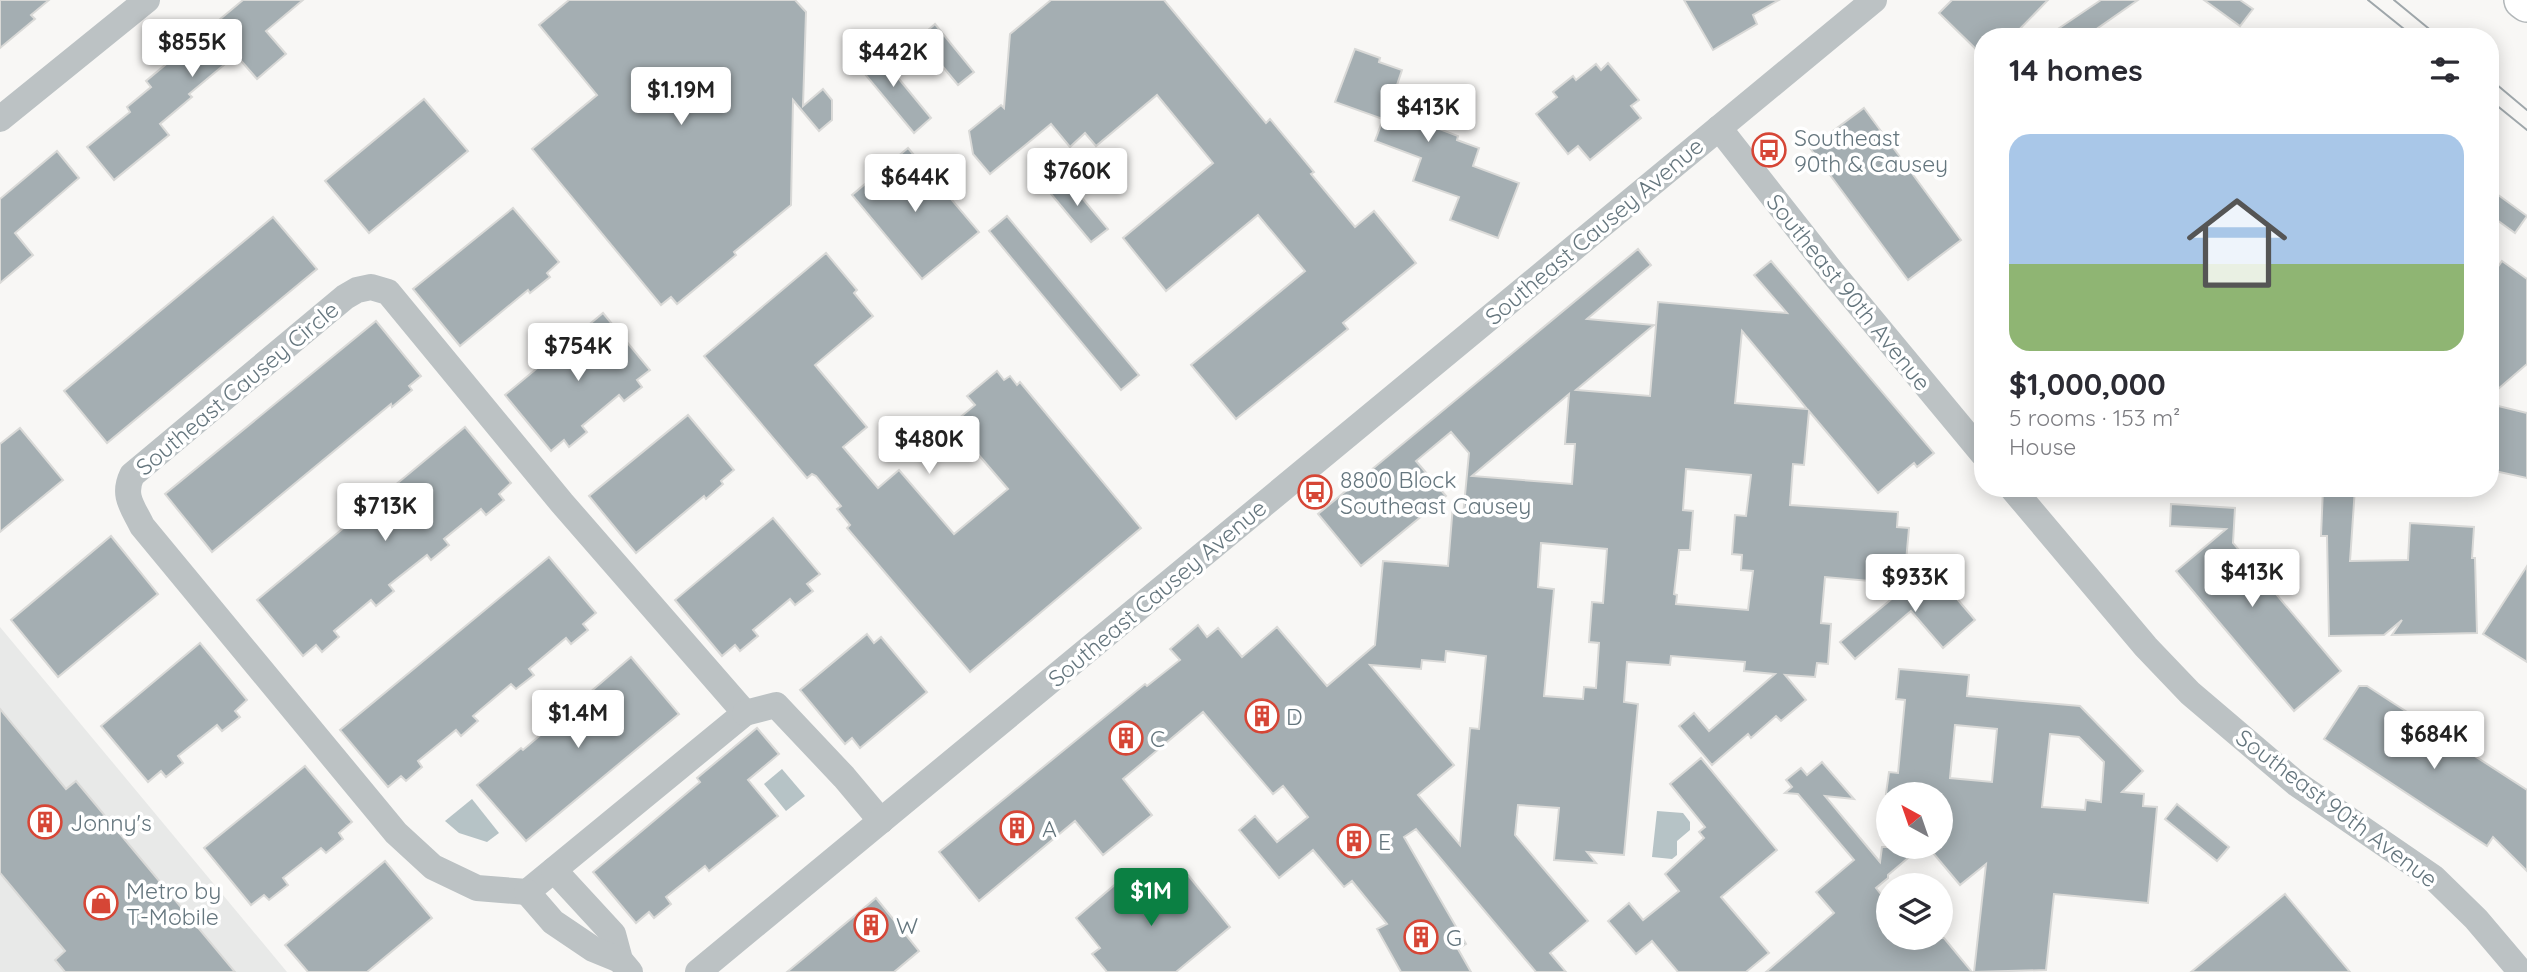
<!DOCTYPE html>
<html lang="en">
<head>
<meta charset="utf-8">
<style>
  :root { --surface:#fff; --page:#f7f7f7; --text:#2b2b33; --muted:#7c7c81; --line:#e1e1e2; --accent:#0b8043 }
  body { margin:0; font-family:Quicksand,sans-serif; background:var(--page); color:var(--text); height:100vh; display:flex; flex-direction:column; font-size:26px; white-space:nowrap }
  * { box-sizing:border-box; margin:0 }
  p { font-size:23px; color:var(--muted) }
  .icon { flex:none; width:38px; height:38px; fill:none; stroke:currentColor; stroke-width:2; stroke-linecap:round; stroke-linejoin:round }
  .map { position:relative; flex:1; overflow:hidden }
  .details { position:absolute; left:1974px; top:28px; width:525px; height:469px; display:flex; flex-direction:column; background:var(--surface); border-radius:28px; box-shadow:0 4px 18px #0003 }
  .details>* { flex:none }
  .needle { width:46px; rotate:320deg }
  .controls { position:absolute; left:1876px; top:782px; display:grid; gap:14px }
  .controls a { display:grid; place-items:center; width:77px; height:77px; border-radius:50%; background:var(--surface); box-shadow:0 4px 18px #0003; font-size:35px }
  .price { position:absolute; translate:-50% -60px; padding:0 16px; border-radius:7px; background:#fff; color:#222; font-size:23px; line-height:46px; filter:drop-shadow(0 2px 4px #0008) }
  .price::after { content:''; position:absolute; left:50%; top:42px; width:21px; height:16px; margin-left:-10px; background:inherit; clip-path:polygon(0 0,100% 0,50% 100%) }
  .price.on { background:var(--accent); color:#fff }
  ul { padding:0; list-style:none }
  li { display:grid; align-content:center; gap:14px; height:371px; padding:0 35px }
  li+li { border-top:2px solid var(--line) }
  li span { display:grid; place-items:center; height:217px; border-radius:21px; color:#555 }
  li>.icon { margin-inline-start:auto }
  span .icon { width:126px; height:126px; fill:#fffc; stroke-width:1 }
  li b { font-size:30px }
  h2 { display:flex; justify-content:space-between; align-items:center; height:84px; padding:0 35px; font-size:30px }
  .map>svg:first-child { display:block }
  .built { fill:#e8e9e8 }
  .water { fill:#b6c3c6 }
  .building { fill:#a4aeb2; stroke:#d9d9d7; stroke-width:2; fill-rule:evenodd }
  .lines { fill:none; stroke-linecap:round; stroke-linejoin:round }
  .highway-casing { stroke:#b2b7b9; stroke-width:40 }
  .minor { stroke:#bcc2c4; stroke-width:26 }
  .highway { stroke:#fff; stroke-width:37 }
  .tram { stroke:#9fa7ab; stroke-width:2 }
  .labels { text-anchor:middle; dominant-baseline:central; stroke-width:7; stroke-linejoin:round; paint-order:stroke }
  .poi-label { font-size:23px; fill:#65767e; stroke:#fff; text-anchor:start }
  .street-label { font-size:23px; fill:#65767e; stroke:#fff }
</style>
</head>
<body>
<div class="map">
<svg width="2527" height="972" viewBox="0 0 2527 972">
  <rect width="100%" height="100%" fill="#f8f7f5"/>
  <path class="built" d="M0,627L287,972H0Z"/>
  <g class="water">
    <path d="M782,769L805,796L786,811L764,784Z"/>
    <path d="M472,799L499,833L487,842L459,833L445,821Z"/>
    <path d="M1657,811L1683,813L1690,822V830L1677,841V855L1672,859L1652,857Z"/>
  </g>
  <g class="building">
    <path d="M0,0H49L31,15L35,19L0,48Z"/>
    <path d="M243,0H303L266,31L286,54L257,79L236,55L189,94L192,97L160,124L169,135L114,180L87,147L130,112L127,107L151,87L146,81Z"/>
    <path d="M569,0H795L806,12L803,106L823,89L832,100V120L819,131L793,100L791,205L734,252L736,255L677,304L671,297L661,305L532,149L597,95L539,25Z"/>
    <path d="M1051,0H1164L1266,123L1270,119L1314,172L1311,174L1355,227L1374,211L1416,263L1343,323L1348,329L1236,419L1191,365L1305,271L1258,215L1166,291L1123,238L1213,163L1157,95L1096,146L1085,133L1070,147L1051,124L990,174L973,154L969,131L1001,105L1004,108L1010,34Z"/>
    <path d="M1684,0H1779L1753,15L1757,24L1713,50Z"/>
    <path d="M1952,0H2048L2012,37H1983V56L1939,13Z"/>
    <path d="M2101,0H2138L2085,37H2046Z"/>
    <path d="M2204,0H2240L2253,9L2240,26Z"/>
    <path d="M935,24L974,72L958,85L919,38Z"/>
    <path d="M872,46L931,118L914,133L854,61Z"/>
    <path d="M1355,49L1380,58L1379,62L1402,70L1396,88L1442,105L1434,127L1458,136L1457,140L1479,148L1473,166L1519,183L1498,238L1450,220L1459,197L1413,181L1421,158L1375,141L1383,119L1335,102Z"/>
    <path d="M1608,63L1639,100L1631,106L1641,118L1590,160L1578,146L1568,154L1536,114L1557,97L1553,92L1573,76L1576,80L1596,64L1601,70Z"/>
    <path d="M424,99L468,151L369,233L325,181Z"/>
    <path d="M1864,108L1961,240L1908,280L1810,148Z"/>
    <path d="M908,148L979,232L922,279L852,195Z"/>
    <path d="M57,151L79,178L15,233L33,255L0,283V199Z"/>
    <path d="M1063,175L1108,229L1091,242L1046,188Z"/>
    <path d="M2490,189L2527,216L2515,233L2490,215Z"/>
    <path d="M513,208L559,262L547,273L550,277L530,293L528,290L460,346L413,289Z"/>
    <path d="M1007,216L1139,375L1121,390L989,231Z"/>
    <path d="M273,217L317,269L107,443L64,391Z"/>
    <path d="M1638,249L1651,265L1587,319L1654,325L1576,390L1650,396L1658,302L1787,313L1754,275L1771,261L1934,453L1917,467L1914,463L1878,493L1809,411L1804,465L1793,464L1790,505L1898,512L1897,527L1909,528L1904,584L1825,577L1821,623L1831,624L1828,664L1817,663L1815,677L1785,675L1806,700L1781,721L1776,716L1751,738L1748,734L1712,765L1679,726L1694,713L1709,731L1775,674L1744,671L1745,662L1671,656L1670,665L1627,662L1624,702L1638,704L1624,855L1587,852L1596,863L1554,860L1559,808L1518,805L1515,835L1588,921L1550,953L1566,972H1536L1416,829L1404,837L1466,944L1458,949L1471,972H1401L1377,929L1387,924L1352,881L1344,887L1313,850L1279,878L1239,830L1255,816L1277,842L1308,817L1283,786L1273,794L1203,712L1123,779L1152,815L1103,855L1075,821L979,901L939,852L1145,684L1147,686L1180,660L1170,649L1198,625L1207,637L1218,628L1242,657L1277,627L1327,686L1375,645L1383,561L1448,566L1453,505L1463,516L1469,453L1451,432L1416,461L1446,496L1361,566L1318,514ZM1742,331L1794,393L1807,409L1735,403ZM1569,394L1565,444H1575L1572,484L1472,476ZM1686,469L1751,475L1746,516L1735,515L1732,554L1742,555L1741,570L1753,571L1748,610L1676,604L1677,595L1674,594L1679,550H1690L1693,511L1683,510ZM1541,543L1607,549L1603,603L1592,602L1589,642L1599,643L1596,688L1584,687L1583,699L1544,696L1554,589L1538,587ZM1446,651L1486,656L1479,729L1470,728L1460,845L1418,795L1454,765L1370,665L1421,669L1422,660L1445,662Z"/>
    <path d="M826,253L857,290L854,293L873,316L815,365L867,427L843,447L878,488L899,470L954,534L1008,489L952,424L975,405L967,396L997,371L1004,380L1010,376L1017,385L1020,382L1141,528L970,672L847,528L850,525L837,509L841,506L816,476L812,474L807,478L704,356Z"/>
    <path d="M2502,261L2527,279V364L2490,396V278Z"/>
    <path d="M603,313L650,370L637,380L642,387L624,401L619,395L582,426L587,432L569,447L564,440L551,451L505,395Z"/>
    <path d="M376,321L421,376L409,386L412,390L392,407L391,404L212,552L165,494Z"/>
    <path d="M2490,404L2527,413V478L2490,470Z"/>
    <path d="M688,415L734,470L721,481L723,484L706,499L704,496L636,553L589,496Z"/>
    <path d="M465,427L511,483L499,494L504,500L486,515L481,509L444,539L449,545L431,560L427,555L389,585L394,591L376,606L371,600L334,631L339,637L322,652L316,645L303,656L257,600Z"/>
    <path d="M20,428L63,480L0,532V444Z"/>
    <path d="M2323,488H2355L2350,561L2408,560L2410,523L2474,527L2472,558H2475L2477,633L2392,635L2402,620L2384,635L2329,636L2327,536H2321Z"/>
    <path d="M2171,504L2235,508L2233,543L2341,671L2294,711L2176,571L2226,529L2170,526Z"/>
    <path d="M773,518L820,574L807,584L813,591L795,605L790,599L753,630L758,636L740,651L735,645L722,656L675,600Z"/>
    <path d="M111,536L158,594L58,677L11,620Z"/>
    <path d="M549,557L596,613L583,624L588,630L571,644L566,638L529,669L534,675L516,689L511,684L473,716L478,721L461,736L456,730L418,761L422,767L406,781L401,776L388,787L340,730Z"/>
    <path d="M2527,566V662L2483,634Z"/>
    <path d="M1930,567L1975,620L1943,648L1911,611L1855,659L1840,642Z"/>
    <path d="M867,634L874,643L881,637L927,692L860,748L852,738L845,744L800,690Z"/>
    <path d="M200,643L247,700L235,711L240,717L222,731L217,725L178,756L183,763L166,777L161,771L148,782L101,726Z"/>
    <path d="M631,657L679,714L526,841L477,785L521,748L523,750Z"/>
    <path d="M1899,669L1969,675L1967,696L2080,706L2143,771L2122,792L2144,794L2143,806L2157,807L2148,903L2054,894L2046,970L1974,972L1986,864L1960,885L1928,847H1941V794H1886L1889,772L1898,773L1905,700L1896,699ZM1955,725L1997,729L1992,782L1950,778ZM2050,734L2079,737L2104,762L2101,802L2086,800L2085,810L2042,807Z"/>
    <path d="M2359,686H2367L2527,790V871L2493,837L2487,846L2324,739Z"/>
    <path d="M0,709L66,789L76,781L235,972H65L55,960L65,951L0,873Z"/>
    <path d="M757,728L779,754L748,780L778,816L709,871L705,866L666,897L671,904L654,918L649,912L636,923L593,872L700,782L697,778Z"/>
    <path d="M1701,758L1777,850L1721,897L1769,953L1746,972H1678L1652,941L1636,954L1608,921L1629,903L1643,920L1679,891L1665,874L1704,838L1699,832L1705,827L1670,784Z"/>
    <path d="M1822,762L1854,799L1825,796L1880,862L1882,847H1921L1888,875V878L1876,888L1888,903V938H1944L1972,972H1766L1834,913L1816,892L1854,860L1798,794L1785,793L1792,787L1786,780L1801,768L1807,775Z"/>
    <path d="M305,766L352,822L339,833L343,839L326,853L321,848L283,878L288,885L269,900L264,895L251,905L204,848Z"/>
    <path d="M2177,804L2229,847L2217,861L2165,819Z"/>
    <path d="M385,861L432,918L367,972H308L285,945Z"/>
    <path d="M1188,875L1230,927L1176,972H1107L1092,954L1100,948L1076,918L1124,877L1150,907Z"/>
    <path d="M2285,894L2350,972H2191Z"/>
    <path d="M876,898L919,951L894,972H787Z"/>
  </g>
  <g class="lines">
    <defs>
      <path id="highway" d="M2523,0L2527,3"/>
    </defs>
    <use href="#highway" class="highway-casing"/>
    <g class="minor">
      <path d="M0,119L147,0"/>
      <path d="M1719,128L1832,272L1983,454"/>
      <path d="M371,287L388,292L562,503L745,713L527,892L477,888L433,867L396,833L142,526C133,507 122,496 132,475L345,297L357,290Z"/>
      <path d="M2012,488L2146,647L2190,693L2297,784L2434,878L2476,919L2521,972"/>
      <path d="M745,713L776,705L844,777L881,821"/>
      <path d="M554,870L613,934L620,960L630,972"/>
      <path d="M527,892L553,922L593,949L620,960"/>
      <path d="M698,972L1874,0"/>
    </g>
    <use href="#highway" class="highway"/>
    <g class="tram">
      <path d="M2368,0L2414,37"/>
      <path d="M2394,0L2439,37"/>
      <path d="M2490,79L2527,110"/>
      <path d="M2490,100L2527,130"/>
    </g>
  </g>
  <defs>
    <symbol id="bus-ring" viewBox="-11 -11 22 22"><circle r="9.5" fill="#fff" stroke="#d64636" stroke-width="1.5"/><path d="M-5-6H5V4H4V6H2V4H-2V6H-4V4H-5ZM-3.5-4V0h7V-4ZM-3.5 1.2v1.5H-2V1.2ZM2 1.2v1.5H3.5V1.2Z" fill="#d64636"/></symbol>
    <symbol id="building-ring" viewBox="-11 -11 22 22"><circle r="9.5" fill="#fff" stroke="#d64636" stroke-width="1.5"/><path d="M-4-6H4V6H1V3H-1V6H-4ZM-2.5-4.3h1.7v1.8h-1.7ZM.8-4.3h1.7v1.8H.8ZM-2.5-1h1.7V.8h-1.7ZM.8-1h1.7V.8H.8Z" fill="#d64636"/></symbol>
    <symbol id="shop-ring" viewBox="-11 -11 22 22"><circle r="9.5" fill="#fff" stroke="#d64636" stroke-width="1.5"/><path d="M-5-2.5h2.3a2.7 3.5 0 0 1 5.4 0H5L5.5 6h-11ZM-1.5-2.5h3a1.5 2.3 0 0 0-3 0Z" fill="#d64636"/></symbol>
  </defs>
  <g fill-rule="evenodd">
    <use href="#bus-ring" x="1750" y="131" width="38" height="38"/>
    <use href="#bus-ring" x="1296" y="473" width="38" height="38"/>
    <use href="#building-ring" x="1243" y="697" width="38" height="38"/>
    <use href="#building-ring" x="1107" y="719" width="38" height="38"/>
    <use href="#building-ring" x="26" y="803" width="38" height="38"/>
    <use href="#building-ring" x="998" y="809" width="38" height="38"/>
    <use href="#building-ring" x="1335" y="822" width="38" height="38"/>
    <use href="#shop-ring" x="82" y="884" width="38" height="38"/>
    <use href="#building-ring" x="852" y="906" width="38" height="38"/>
    <use href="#building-ring" x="1402" y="918" width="38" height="38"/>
  </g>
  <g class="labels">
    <g class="poi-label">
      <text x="1794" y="137">Southeast<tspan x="1794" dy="26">90th &amp; Causey</tspan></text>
      <text x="1340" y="479">8800 Block<tspan x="1340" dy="26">Southeast Causey</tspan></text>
      <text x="1286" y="716">D</text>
      <text x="1150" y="738">C</text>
      <text x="70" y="822">Jonny's</text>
      <text x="1042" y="828">A</text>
      <text x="1378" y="841">E</text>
      <text x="126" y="890">Metro by<tspan x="126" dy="26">T-Mobile</tspan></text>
      <text x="896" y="925">W</text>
      <text x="1446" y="937">G</text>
    </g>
    <g class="street-label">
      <text transform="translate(1594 231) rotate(-40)">Southeast Causey Avenue</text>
      <text transform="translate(1849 292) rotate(51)">Southeast 90th Avenue</text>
      <text transform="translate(237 388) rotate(-40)">Southeast Causey Circle</text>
      <text transform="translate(1157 593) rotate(-40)">Southeast Causey Avenue</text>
      <text transform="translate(2337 808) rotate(37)">Southeast 90th Avenue</text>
    </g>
  </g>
</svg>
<div class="controls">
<a><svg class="needle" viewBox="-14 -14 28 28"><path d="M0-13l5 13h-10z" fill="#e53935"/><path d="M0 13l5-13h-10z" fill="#7c7c81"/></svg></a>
<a><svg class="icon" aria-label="layers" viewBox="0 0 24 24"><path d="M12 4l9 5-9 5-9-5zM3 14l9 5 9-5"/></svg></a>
</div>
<b class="price" style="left:192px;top:79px">$855K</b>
<b class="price" style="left:893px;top:89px">$442K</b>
<b class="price" style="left:681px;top:127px">$1.19M</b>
<b class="price" style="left:1428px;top:144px">$413K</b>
<b class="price" style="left:1077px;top:208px">$760K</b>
<b class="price" style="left:915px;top:214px">$644K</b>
<b class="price" style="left:578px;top:383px">$754K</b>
<b class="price" style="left:929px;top:476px">$480K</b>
<b class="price" style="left:385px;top:543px">$713K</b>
<b class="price" style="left:2252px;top:609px">$413K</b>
<b class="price" style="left:1915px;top:614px">$933K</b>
<b class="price" style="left:578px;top:750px">$1.4M</b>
<b class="price" style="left:2434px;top:771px">$684K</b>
<b class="price on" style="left:1151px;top:928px">$1M</b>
<section class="details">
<h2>14 homes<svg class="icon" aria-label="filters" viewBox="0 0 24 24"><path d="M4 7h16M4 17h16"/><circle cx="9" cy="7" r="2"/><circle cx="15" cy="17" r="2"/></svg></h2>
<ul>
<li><span style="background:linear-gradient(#a9c7e8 60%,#8fb573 0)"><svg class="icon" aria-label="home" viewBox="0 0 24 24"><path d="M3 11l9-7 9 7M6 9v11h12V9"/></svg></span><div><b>$1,000,000</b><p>5 rooms · 153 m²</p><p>House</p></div></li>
</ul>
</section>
</div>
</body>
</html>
